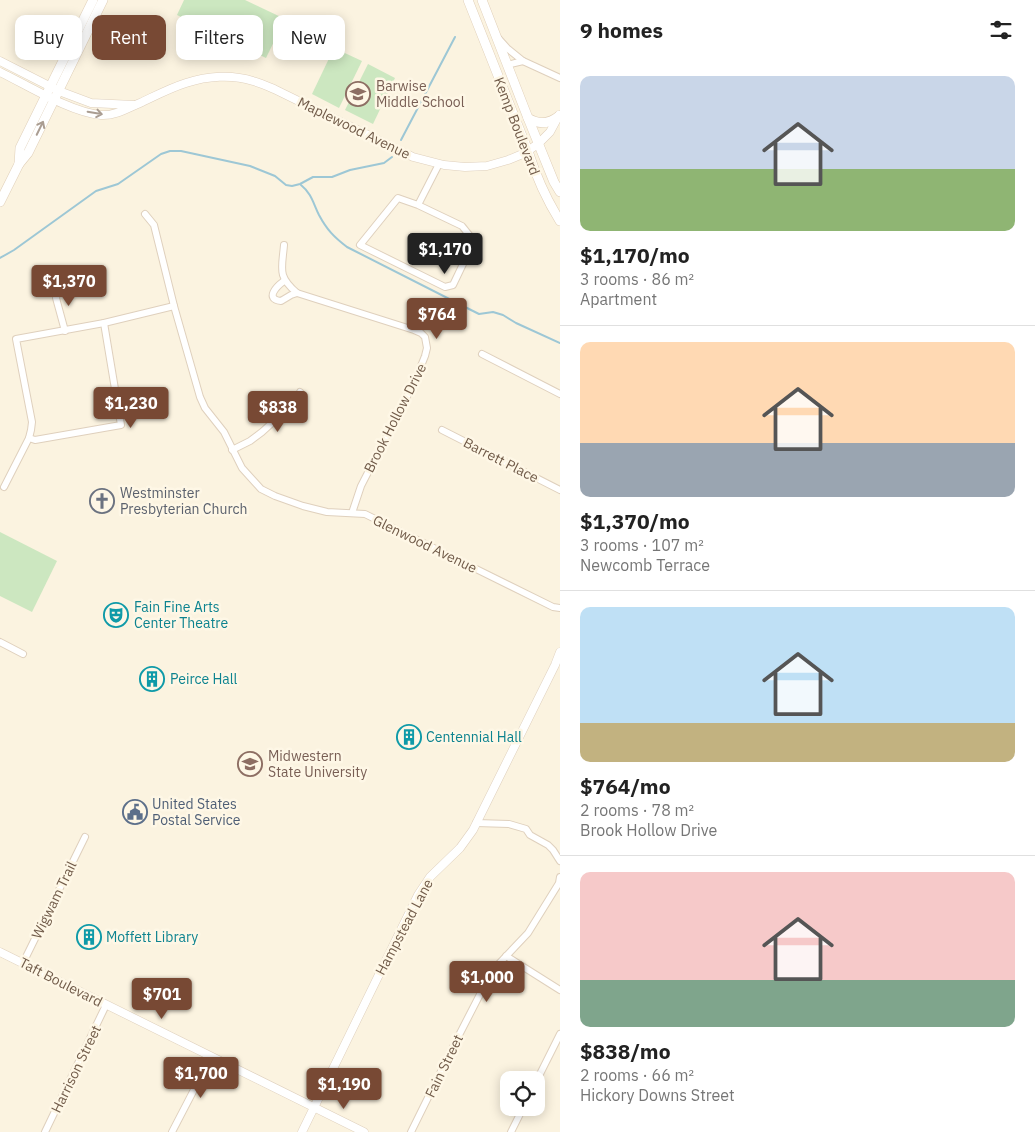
<!DOCTYPE html>
<html lang="en">
<head>
<meta charset="utf-8">
<style>
  :root { --surface:#fff; --page:#f2f2f2; --text:#222; --muted:#767676; --line:#e0e0e0; --accent:#784934 }
  body { margin:0; font-family:"IBM Plex Sans",sans-serif; background:var(--page); color:var(--text); height:100vh; display:flex; flex-direction:column; font-size:19px; white-space:nowrap }
  * { box-sizing:border-box; margin:0 }
  p { font-size:16px; color:var(--muted) }
  .icon { flex:none; width:28px; height:28px; fill:none; stroke:currentColor; stroke-width:2; stroke-linecap:round; stroke-linejoin:round }
  .map { position:relative; flex:1; overflow:hidden }
  .side { display:flex; flex-direction:column; background:var(--surface); width:475px }
  .side>* { flex:none }
  .guide { position:absolute; left:15px; top:15px; width:470px; height:45px; display:flex; gap:10px }
  .controls { position:absolute; left:500px; top:1071px; display:grid; gap:10px }
  .controls a { display:grid; place-items:center; width:45px; height:45px; border-radius:10px; background:var(--surface); box-shadow:0 2px 12px #0003; font-size:25px }
  .price { position:absolute; translate:-50% -42px; padding:0 11px; border-radius:5px; background:var(--accent); color:#fff; font-size:16px; line-height:32px; filter:drop-shadow(0 1px 2px #0008) }
  .price::after { content:''; position:absolute; left:50%; top:30px; width:15px; height:11px; margin-left:-8px; background:inherit; clip-path:polygon(0 0,100% 0,50% 100%) }
  .price.on { background:#222; color:#fff }
  ul { padding:0; list-style:none }
  li { display:grid; align-content:center; gap:10px; height:265px; padding:0 20px }
  li+li { border-top:1px solid var(--line) }
  li span { display:grid; place-items:center; height:155px; border-radius:10px; color:#555 }
  li>.icon { margin-inline-start:auto }
  span .icon { width:90px; height:90px; fill:#fffc; stroke-width:1 }
  li b { font-size:21px }
  h2 { display:flex; justify-content:space-between; align-items:center; height:60px; padding:0 20px; font-size:21px }
  .tag { padding:0 18px; border-radius:10px; background:var(--surface); box-shadow:0 2px 12px #0003; font-size:18px; line-height:45px }
  .tag.on { background:var(--accent); color:#fff }
  main { display:flex; flex:1; min-height:0 }
  .map>svg:first-child { display:block }
  .green { fill:#cce7c0 }
  .lines { fill:none; stroke-linecap:round; stroke-linejoin:round }
  .stream { stroke:#9dc7d5; stroke-width:2 }
  .minor-casing { stroke:#dfd0bd; stroke-width:8 }
  .tertiary-casing { stroke:#dfd0bd; stroke-width:9 }
  .secondary-casing { stroke:#e0cfb8; stroke-width:10 }
  .minor { stroke:#fff; stroke-width:6 }
  .tertiary { stroke:#fff; stroke-width:8 }
  .secondary { stroke:#fff; stroke-width:9 }
  .oneway { stroke:#aa9d92 }
  .labels { text-anchor:middle; dominant-baseline:central; stroke-width:5; stroke-linejoin:round; paint-order:stroke }
  .education-label { font-size:14px; fill:#785e54; stroke:#fef7e6; text-anchor:start }
  .street-label { font-size:14px; fill:#715b49; stroke:#fef7e6 }
  .worship-label { font-size:14px; fill:#5b616d; stroke:#fef7e6; text-anchor:start }
  .culture-label { font-size:14px; fill:#0d838f; stroke:#fef7e6; text-anchor:start }
  .service-label { font-size:14px; fill:#4e5e75; stroke:#fef7e6; text-anchor:start }
</style>
</head>
<body>
<main>
<div class="map">
<svg width="560" height="1132" viewBox="0 0 560 1132">
  <rect width="100%" height="100%" fill="#fbf3e0"/>
  <g class="green">
    <path d="M184,0H245L285,19L266,58L177,15Z"/>
    <path d="M334,48L362,61L339,108L312,94Z"/>
    <path d="M368,64L395,78L373,124L345,110Z"/>
    <path d="M0,532L57,561L32,612L0,596Z"/>
  </g>
  <g class="lines">
    <g class="stream">
      <path d="M401,140L455,37"/>
      <path d="M301,185C312,194 313,203 319,215C327,230 334,237 347,247L473,311L479,314L493,312L503,315L516,323L560,343"/>
      <path d="M0,258L14,250L96,191L118,184L161,154L170,151H181L250,166L275,176L286,185L292,186L300,184L313,177H332L350,170L384,163L392,157"/>
    </g>
    <defs>
      <g id="minor">
        <path d="M498,38L507,48L523,61"/>
        <path d="M507,65L523,61L560,78"/>
        <path d="M418,205L398,198L360,245L445,287L453,285L474,241L462,226L418,205L439,164"/>
        <path d="M145,214L154,225L174,306L200,397L205,408L224,432L242,468L261,489L275,496L303,506L327,512L365,514L553,607L560,608"/>
        <path d="M284,245C282,269 277,276 297,293L414,330L421,333L425,337L427,348L425,356L415,381L361,486L352,513"/>
        <path d="M284,281C277,286 264,299 281,301L291,295L297,293"/>
        <path d="M59,284L56,298L65,331"/>
        <path d="M482,354L560,394"/>
        <path d="M442,430L560,490"/>
        <path d="M29,438L35,440L121,425L104,323"/>
        <path d="M232,450L250,441L262,432L295,402L300,392"/>
        <path d="M4,487L29,438L31,430L32,422L16,339L104,323L174,306"/>
        <path d="M0,642L23,654"/>
        <path d="M476,823L509,824L526,829L530,835L548,845L553,850L560,861"/>
        <path d="M506,956L560,990"/>
        <path d="M23,963L85,837"/>
        <path d="M536,1082L560,1034"/>
        <path d="M45,1132L106,1005"/>
        <path d="M172,1132L211,1057"/>
        <path d="M411,1132L456,1041L492,971L528,933L559,883L560,877"/>
        <path d="M511,1132L523,1108"/>
      </g>
      <g id="tertiary">
        <path d="M0,61L59,91L91,103L134,105"/>
        <path d="M0,72C27,85 72,113 101,115C115,116 128,108 140,103C155,96 170,88 186,83C207,76 232,74 253,81C260,83 267,86 274,89L413,157L444,165L465,167L487,166L508,160L525,153L539,143L550,132L559,115"/>
        <path d="M0,952L364,1132"/>
        <path d="M302,1132L418,895L430,877L460,848L473,830L555,665L560,652"/>
      </g>
      <g id="secondary">
        <path d="M468,0L528,151C536,176 546,199 560,221"/>
        <path d="M482,0L528,118L554,182L560,192"/>
        <path d="M528,118C539,125 549,124 559,116"/>
        <path d="M19,164L20,148L93,0"/>
        <path d="M0,202L19,164L28,153L103,0"/>
      </g>
    </defs>
    <use href="#minor" class="minor-casing"/>
    <use href="#tertiary" class="tertiary-casing"/>
    <use href="#secondary" class="secondary-casing"/>
    <use href="#minor" class="minor"/>
    <use href="#tertiary" class="tertiary"/>
    <use href="#secondary" class="secondary"/>
  </g>
  <defs><path id="oneway-shaft" d="M-6 0H5M1.5-3L5.5 0L1.5 3" fill="none" stroke-width="1.6" stroke-linecap="round" stroke-linejoin="round" transform="scale(1.25)"/></defs>
  <g class="oneway">
    <use href="#oneway-shaft" transform="translate(95 113) rotate(10)"/>
    <use href="#oneway-shaft" transform="translate(40 128) rotate(-64)"/>
  </g>
  <defs>
    <symbol id="school-ring" viewBox="-11 -11 22 22"><circle r="9.5" fill="#fef7e6" stroke="#8d6e63" stroke-width="1.5"/><path d="M0-5L7-2L0 1L-7-2ZM-4 1L0 2.5L4 1V4Q0 6-4 4Z" fill="#8d6e63"/></symbol>
    <symbol id="church-ring" viewBox="-11 -11 22 22"><circle r="9.5" fill="#fef7e6" stroke="#6b7280" stroke-width="1.5"/><path d="M-1.2-6h2.4v3.5h3.3v2.4h-3.3V6h-2.4V-.1h-3.3v-2.4h3.3Z" fill="#6b7280"/></symbol>
    <symbol id="theatre-ring" viewBox="-11 -11 22 22"><circle r="9.5" fill="#fef7e6" stroke="#0f9aa8" stroke-width="1.5"/><path d="M-5-5.5Q0-4 5-5.5V0Q5 5 0 6Q-5 5-5 0ZM-3.3-2.5H-1v1.5H-3.3ZM1-2.5H3.3v1.5H1ZM-2.8 1Q0 5.5 2.8 1Z" fill="#0f9aa8"/></symbol>
    <symbol id="building-ring" viewBox="-11 -11 22 22"><circle r="9.5" fill="#fef7e6" stroke="#0f9aa8" stroke-width="1.5"/><path d="M-4-6H4V6H1V3H-1V6H-4ZM-2.5-4.3h1.7v1.8h-1.7ZM.8-4.3h1.7v1.8H.8ZM-2.5-1h1.7V.8h-1.7ZM.8-1h1.7V.8H.8Z" fill="#0f9aa8"/></symbol>
    <symbol id="university-ring" viewBox="-11 -11 22 22"><circle r="9.5" fill="#fef7e6" stroke="#8d6e63" stroke-width="1.5"/><path d="M0-5L7-2L0 1L-7-2ZM-4 1L0 2.5L4 1V4Q0 6-4 4Z" fill="#8d6e63"/></symbol>
    <symbol id="civic-ring" viewBox="-11 -11 22 22"><circle r="9.5" fill="#fef7e6" stroke="#5c6f8a" stroke-width="1.5"/><path d="M-.6-6.5H3V-4.5H.6V-3L4-1V1h2V6H-6V1h2V-1L-.6-3ZM-1.2 2.5V6h2.4V2.5Z" fill="#5c6f8a"/></symbol>
  </defs>
  <g fill-rule="evenodd">
    <use href="#school-ring" x="344" y="80" width="28" height="28"/>
    <use href="#church-ring" x="88" y="487" width="28" height="28"/>
    <use href="#theatre-ring" x="102" y="601" width="28" height="28"/>
    <use href="#building-ring" x="138" y="665" width="28" height="28"/>
    <use href="#building-ring" x="395" y="723" width="28" height="28"/>
    <use href="#university-ring" x="236" y="750" width="28" height="28"/>
    <use href="#civic-ring" x="121" y="798" width="28" height="28"/>
    <use href="#building-ring" x="75" y="923" width="28" height="28"/>
  </g>
  <g class="labels">
    <g class="education-label">
      <text x="376" y="86">Barwise<tspan x="376" dy="16">Middle School</tspan></text>
      <text x="268" y="756">Midwestern<tspan x="268" dy="16">State University</tspan></text>
    </g>
    <g class="street-label">
      <text transform="translate(517 126) rotate(69)">Kemp Boulevard</text>
      <text transform="translate(354 128) rotate(26)">Maplewood Avenue</text>
      <text transform="translate(395 418) rotate(-63)">Brook Hollow Drive</text>
      <text transform="translate(501 460) rotate(27)">Barrett Place</text>
      <text transform="translate(425 544) rotate(26)">Glenwood Avenue</text>
      <text transform="translate(54 900) rotate(-64)">Wigwam Trail</text>
      <text transform="translate(404 927) rotate(-62)">Hampstead Lane</text>
      <text transform="translate(61 982) rotate(27)">Taft Boulevard</text>
      <text transform="translate(444 1066) rotate(-64)">Fain Street</text>
      <text transform="translate(76 1069) rotate(-64)">Harrison Street</text>
    </g>
    <g class="worship-label">
      <text x="120" y="493">Westminster<tspan x="120" dy="16">Presbyterian Church</tspan></text>
    </g>
    <g class="culture-label">
      <text x="134" y="607">Fain Fine Arts<tspan x="134" dy="16">Center Theatre</tspan></text>
      <text x="170" y="679">Peirce Hall</text>
      <text x="426" y="737">Centennial Hall</text>
      <text x="106" y="937">Moffett Library</text>
    </g>
    <g class="service-label">
      <text x="152" y="804">United States<tspan x="152" dy="16">Postal Service</tspan></text>
    </g>
  </g>
</svg>
<div class="controls">
<a><svg class="icon" aria-label="locate" viewBox="0 0 24 24"><circle cx="12" cy="12" r="6"/><path d="M12 2v4M12 18v4M2 12h4M18 12h4"/></svg></a>
</div>
<b class="price on" style="left:445px;top:275px">$1,170</b>
<b class="price" style="left:69px;top:307px">$1,370</b>
<b class="price" style="left:437px;top:340px">$764</b>
<b class="price" style="left:131px;top:429px">$1,230</b>
<b class="price" style="left:278px;top:433px">$838</b>
<b class="price" style="left:487px;top:1003px">$1,000</b>
<b class="price" style="left:162px;top:1020px">$701</b>
<b class="price" style="left:201px;top:1099px">$1,700</b>
<b class="price" style="left:344px;top:1110px">$1,190</b>
<div class="guide">
<a class="tag">Buy</a>
<a class="tag on">Rent</a>
<a class="tag">Filters</a>
<a class="tag">New</a>
</div>
</div>
<section class="side">
<h2>9 homes<svg class="icon" aria-label="filters" viewBox="0 0 24 24"><path d="M4 7h16M4 17h16"/><circle cx="9" cy="7" r="2"/><circle cx="15" cy="17" r="2"/></svg></h2>
<ul>
<li><span style="background:linear-gradient(#c9d6e8 60%,#8fb573 0)"><svg class="icon" aria-label="home" viewBox="0 0 24 24"><path d="M3 11l9-7 9 7M6 9v11h12V9"/></svg></span><div><b>$1,170/mo</b><p>3 rooms · 86 m²</p><p>Apartment</p></div></li>
<li><span style="background:linear-gradient(#ffd9b3 65%,#9aa5b1 0)"><svg class="icon" aria-label="home" viewBox="0 0 24 24"><path d="M3 11l9-7 9 7M6 9v11h12V9"/></svg></span><div><b>$1,370/mo</b><p>3 rooms · 107 m²</p><p>Newcomb Terrace</p></div></li>
<li><span style="background:linear-gradient(#bfe0f5 75%,#c2b280 0)"><svg class="icon" aria-label="home" viewBox="0 0 24 24"><path d="M3 11l9-7 9 7M6 9v11h12V9"/></svg></span><div><b>$764/mo</b><p>2 rooms · 78 m²</p><p>Brook Hollow Drive</p></div></li>
<li><span style="background:linear-gradient(#f6c9c9 70%,#7fa58c 0)"><svg class="icon" aria-label="home" viewBox="0 0 24 24"><path d="M3 11l9-7 9 7M6 9v11h12V9"/></svg></span><div><b>$838/mo</b><p>2 rooms · 66 m²</p><p>Hickory Downs Street</p></div></li>
</ul>
</section>
</main>
</body>
</html>
